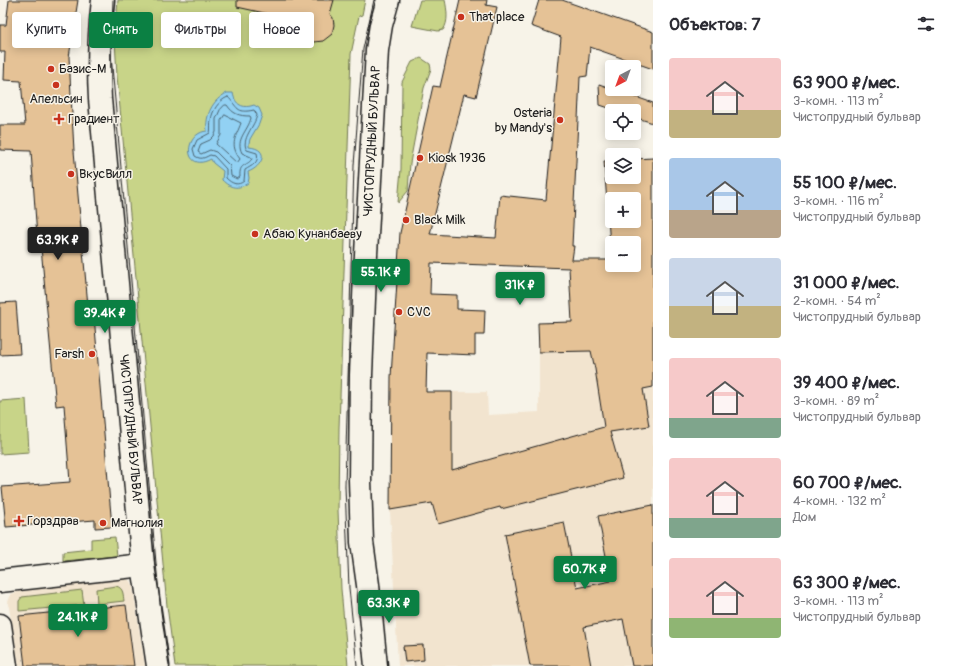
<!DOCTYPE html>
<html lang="ru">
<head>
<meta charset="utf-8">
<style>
  :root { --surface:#fff; --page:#f7f7f7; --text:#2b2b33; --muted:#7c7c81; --accent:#0b8043 }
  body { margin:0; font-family:Pangolin,sans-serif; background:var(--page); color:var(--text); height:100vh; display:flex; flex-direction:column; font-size:15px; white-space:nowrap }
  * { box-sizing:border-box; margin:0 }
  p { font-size:13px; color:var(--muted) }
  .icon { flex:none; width:22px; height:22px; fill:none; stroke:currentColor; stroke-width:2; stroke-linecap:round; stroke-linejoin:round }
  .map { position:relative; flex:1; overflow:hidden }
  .details { display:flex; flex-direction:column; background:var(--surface); width:300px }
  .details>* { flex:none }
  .top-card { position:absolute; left:12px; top:12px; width:380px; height:36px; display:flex; gap:8px }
  .needle { width:26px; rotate:221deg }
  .tools { position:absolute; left:605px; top:60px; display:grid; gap:8px }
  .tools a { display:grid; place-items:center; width:36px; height:36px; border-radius:4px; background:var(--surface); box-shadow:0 2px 10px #0003; font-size:20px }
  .price { position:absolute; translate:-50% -34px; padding:0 9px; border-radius:4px; background:var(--accent); color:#fff; font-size:13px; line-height:26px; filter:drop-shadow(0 1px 2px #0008) }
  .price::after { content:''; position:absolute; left:50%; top:24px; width:12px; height:9px; margin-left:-6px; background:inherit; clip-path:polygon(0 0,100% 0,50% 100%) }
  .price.current { background:#222; color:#fff }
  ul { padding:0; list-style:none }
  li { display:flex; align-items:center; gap:12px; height:100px; padding:0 16px }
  li span { display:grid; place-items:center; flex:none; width:112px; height:80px; border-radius:4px; color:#555 }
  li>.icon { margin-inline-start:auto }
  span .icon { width:48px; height:48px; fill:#fffc; stroke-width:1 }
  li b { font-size:17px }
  h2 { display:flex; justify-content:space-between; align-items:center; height:48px; padding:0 16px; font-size:17px }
  .pill { padding:0 14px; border-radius:4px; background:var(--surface); box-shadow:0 2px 10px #0003; font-size:14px; line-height:36px }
  .pill.current { background:var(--accent); color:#fff }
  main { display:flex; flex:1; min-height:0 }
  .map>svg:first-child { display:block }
  .built { fill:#f2e4cf }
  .green { fill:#c8d488; stroke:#727852 }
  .water { fill:#92d1f3; stroke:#63899d }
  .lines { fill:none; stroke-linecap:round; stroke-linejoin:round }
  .shore { stroke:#4b6472; stroke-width:1 }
  .building { fill:#e5c296; stroke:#1c1c1c; fill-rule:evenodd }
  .minor-casing { stroke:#1c1c1c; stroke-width:25 }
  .major-casing { stroke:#1c1c1c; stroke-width:25 }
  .minor { stroke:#f7f3e8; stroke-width:22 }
  .major { stroke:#f7f3e8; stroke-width:22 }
  .tram { stroke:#1c1c1c; stroke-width:1 }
  .poi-dot { fill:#c8321e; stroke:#f7f3e8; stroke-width:1.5 }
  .labels { text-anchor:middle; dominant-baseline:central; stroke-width:3; stroke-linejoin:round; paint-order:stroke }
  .poi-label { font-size:13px; fill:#1c1c1c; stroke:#f7f3e8; text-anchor:start }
  .street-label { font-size:13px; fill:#1c1c1c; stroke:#f7f3e8 }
</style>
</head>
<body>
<main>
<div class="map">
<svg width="653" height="666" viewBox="0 0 653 666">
  <rect width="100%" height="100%" fill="#f7f3e8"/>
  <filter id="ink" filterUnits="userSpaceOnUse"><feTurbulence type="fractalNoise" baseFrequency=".025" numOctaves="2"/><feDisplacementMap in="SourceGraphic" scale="8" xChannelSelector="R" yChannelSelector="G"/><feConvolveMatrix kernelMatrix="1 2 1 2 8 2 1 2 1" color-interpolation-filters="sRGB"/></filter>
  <g filter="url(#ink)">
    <g class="built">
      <path d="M573,260H584L585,301L653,336V666H398L390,510L391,383L426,384V392H487L488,415L539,412V323L572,321Z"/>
      <path d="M123,579H127L130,581L133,587L145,666H19L8,602L11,594L20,591Z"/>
    </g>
    <g class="green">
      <path d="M118,0H365L362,15L359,16L351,54L339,428L338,510L341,589L348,666H175L167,606L117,76L115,39Z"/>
      <path d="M420,0H445C447,10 449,22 443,30L438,31L412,26Z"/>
      <path d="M421,58L430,64L431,69L424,88L410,163L408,191L398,203L401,169L402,82L412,62Z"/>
      <path d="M26,399L29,452L0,454V401Z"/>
      <path d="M115,537L117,556L63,561V552L91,549V539Z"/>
      <path d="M116,586C124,588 123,595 124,601L97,604L96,589Z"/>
      <path d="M82,590L84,605L19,611V601L22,597Z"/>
    </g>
    <path class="water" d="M227,93H233C235,105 243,109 254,105L259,108L262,115L259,124L250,139L249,143V147C271,149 262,167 248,172L249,178L248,183C238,190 230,188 222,180L223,171L213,163L211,159C183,174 183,133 207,131C205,116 212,100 227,93Z"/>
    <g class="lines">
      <g class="shore">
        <path d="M228,97C238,107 236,114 254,110L257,115C255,126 240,140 247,150L257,153C260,163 251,166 245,170L244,181C238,186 232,184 226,178V169L214,156L210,155C204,158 201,160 195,156L193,149L197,140L210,133C211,129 210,125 211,120C212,111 219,100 228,97Z"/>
        <path d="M225,105H227C233,114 239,116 250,116L251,118C248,131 235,139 242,153L251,157L252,159C246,167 239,163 240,177L237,179L231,176L230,166L216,152L210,150L201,154L198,152L201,144L210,140L214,136L216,132V119L220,110Z"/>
        <path d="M225,115L241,123C236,137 229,144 240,159L237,163L216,144L221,135V121Z"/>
      </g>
    </g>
    <g class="building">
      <path d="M9,0H78L69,57L74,151L89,317L94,316L112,527L95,528V520L6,527L2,487L70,482L64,405L56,406L40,237H37L31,151L0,150V125H25L21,81L4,80L5,52H0V25H6Z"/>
      <path d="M237,0H334L330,14L333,18L334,25L332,34L323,41L314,42L305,37L296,20L237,7Z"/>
      <path d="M460,0H487L486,5L497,7L476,97L464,94L430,234L496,238L500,195L546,200L561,37L531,26L539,0H562L653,32V69L590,47L587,76L580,77L572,246H574L572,260H611L604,161H612V177H634V159L653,158V387L643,389L649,426L610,432L623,478L501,509L500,507L438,524L432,503L390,510L391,377L400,233L433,86L440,87ZM612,199H634V221H612ZM612,243H634V265H612ZM431,263L569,268L572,322L538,323L539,352L591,351L595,369L604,427L452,470V392H426L427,353L475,355V335H484L485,310L457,309V295L430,294Z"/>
      <path d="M599,84L653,103V123L634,117V111H618L600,105Z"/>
      <path d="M16,302L20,354L0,355V303Z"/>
      <path d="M653,505V666H632L623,619L584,627L591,666H530L505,534L564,522L577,588L611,581L598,516Z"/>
      <path d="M126,605L134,666H25L19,616Z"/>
      <path d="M423,645L424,660L405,662L403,646Z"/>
    </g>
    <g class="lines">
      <defs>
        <g id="minor">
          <path d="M0,581L143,565"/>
          <path d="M0,625L6,666"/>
        </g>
        <g id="major">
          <path id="s1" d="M103,0C99,35 98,64 100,99L143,565L158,666"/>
          <path id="s2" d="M376,666L368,585L362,542L360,480L361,375L365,273L377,50L381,25L388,0"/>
        </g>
      </defs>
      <use href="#minor" class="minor-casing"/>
      <use href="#major" class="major-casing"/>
      <use href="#minor" class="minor"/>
      <use href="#major" class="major"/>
      <g class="tram">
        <path d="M113,0L111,55L156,563L161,612L169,666"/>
        <path d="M357,666L349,588L345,486L354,165L363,49L374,0"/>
      </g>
    </g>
  </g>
  <g class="poi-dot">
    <circle cx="461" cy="17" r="4"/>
    <circle cx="51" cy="69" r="4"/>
    <circle cx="56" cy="85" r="4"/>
    <path d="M57 113h4v4h4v4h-4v4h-4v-4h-4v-4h4z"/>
    <circle cx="560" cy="120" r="4"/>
    <circle cx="420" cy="158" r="4"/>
    <circle cx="71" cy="174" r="4"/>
    <circle cx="406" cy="220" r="4"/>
    <circle cx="255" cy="234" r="4"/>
    <circle cx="399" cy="312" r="4"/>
    <circle cx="92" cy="354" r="4"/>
    <path d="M17 515h4v4h4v4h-4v4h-4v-4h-4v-4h4z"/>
    <circle cx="103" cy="523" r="4"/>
  </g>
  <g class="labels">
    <g class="poi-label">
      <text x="469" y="17">That place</text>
      <text x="59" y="69">Базис-М</text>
      <text x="56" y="99" text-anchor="middle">Апельсин</text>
      <text x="552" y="113" text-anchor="end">Osteria<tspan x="552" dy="15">by Mandy's</tspan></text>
      <text x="68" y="119">Градиент</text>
      <text x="428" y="158">Kiosk 1936</text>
      <text x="79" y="174">ВкусВилл</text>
      <text x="414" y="220">Black Milk</text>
      <text x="263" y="234">Абаю Кунанбаеву</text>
      <text x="407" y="312">CVC</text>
      <text x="84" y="354" text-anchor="end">Farsh</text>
      <text x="27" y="521">Горздрав</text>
      <text x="111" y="523">Магнолия</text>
    </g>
    <g class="street-label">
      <text stroke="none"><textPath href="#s2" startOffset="526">ЧИСТОПРУДНЫЙ БУЛЬВАР</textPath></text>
      <text stroke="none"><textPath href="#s1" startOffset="431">ЧИСТОПРУДНЫЙ БУЛЬВАР</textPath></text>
    </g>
  </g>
</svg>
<div class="tools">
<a><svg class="needle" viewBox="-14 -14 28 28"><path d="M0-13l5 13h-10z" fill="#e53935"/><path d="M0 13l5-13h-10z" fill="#7c7c81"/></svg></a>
<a><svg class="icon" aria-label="locate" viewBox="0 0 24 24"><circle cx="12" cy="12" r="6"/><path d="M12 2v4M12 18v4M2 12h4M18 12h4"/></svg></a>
<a><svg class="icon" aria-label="layers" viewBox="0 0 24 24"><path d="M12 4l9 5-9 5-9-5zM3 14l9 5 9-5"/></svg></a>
<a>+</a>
<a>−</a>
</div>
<b class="price current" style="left:58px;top:261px">63.9K ₽</b>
<b class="price" style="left:381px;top:293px">55.1K ₽</b>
<b class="price" style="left:520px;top:306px">31K ₽</b>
<b class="price" style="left:105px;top:334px">39.4K ₽</b>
<b class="price" style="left:585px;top:590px">60.7K ₽</b>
<b class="price" style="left:389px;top:624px">63.3K ₽</b>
<b class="price" style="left:78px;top:638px">24.1K ₽</b>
<div class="top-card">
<a class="pill">Купить</a>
<a class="pill current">Снять</a>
<a class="pill">Фильтры</a>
<a class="pill">Новое</a>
</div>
</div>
<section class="details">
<h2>Объектов: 7<svg class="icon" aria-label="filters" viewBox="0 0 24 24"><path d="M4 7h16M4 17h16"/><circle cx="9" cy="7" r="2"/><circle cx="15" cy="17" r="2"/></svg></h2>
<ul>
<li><span style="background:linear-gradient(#f6c9c9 65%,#c2b280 0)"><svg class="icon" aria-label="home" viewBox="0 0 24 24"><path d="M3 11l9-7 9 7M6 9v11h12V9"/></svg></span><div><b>63 900 ₽/мес.</b><p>3-комн. · 113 m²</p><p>Чистопрудный бульвар</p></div></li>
<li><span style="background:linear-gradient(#a9c7e8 65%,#b9a48a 0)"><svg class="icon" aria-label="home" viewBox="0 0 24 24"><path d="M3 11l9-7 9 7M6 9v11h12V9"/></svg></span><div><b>55 100 ₽/мес.</b><p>3-комн. · 116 m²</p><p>Чистопрудный бульвар</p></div></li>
<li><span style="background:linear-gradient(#c9d6e8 60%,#c2b280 0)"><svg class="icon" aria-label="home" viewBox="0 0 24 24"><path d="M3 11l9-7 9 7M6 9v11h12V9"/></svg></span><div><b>31 000 ₽/мес.</b><p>2-комн. · 54 m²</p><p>Чистопрудный бульвар</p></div></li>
<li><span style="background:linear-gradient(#f6c9c9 75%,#7fa58c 0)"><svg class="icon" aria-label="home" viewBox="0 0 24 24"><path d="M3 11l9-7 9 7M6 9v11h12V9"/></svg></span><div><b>39 400 ₽/мес.</b><p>3-комн. · 89 m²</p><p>Чистопрудный бульвар</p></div></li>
<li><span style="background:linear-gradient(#f6c9c9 75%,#7fa58c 0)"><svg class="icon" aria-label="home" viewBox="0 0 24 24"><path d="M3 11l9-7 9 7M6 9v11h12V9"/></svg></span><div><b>60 700 ₽/мес.</b><p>4-комн. · 132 m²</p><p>Дом</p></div></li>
<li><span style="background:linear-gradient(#f6c9c9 75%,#8fb573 0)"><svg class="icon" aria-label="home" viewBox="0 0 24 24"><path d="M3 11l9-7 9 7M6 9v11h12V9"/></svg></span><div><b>63 300 ₽/мес.</b><p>3-комн. · 113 m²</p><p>Чистопрудный бульвар</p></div></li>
</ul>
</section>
</main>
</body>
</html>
